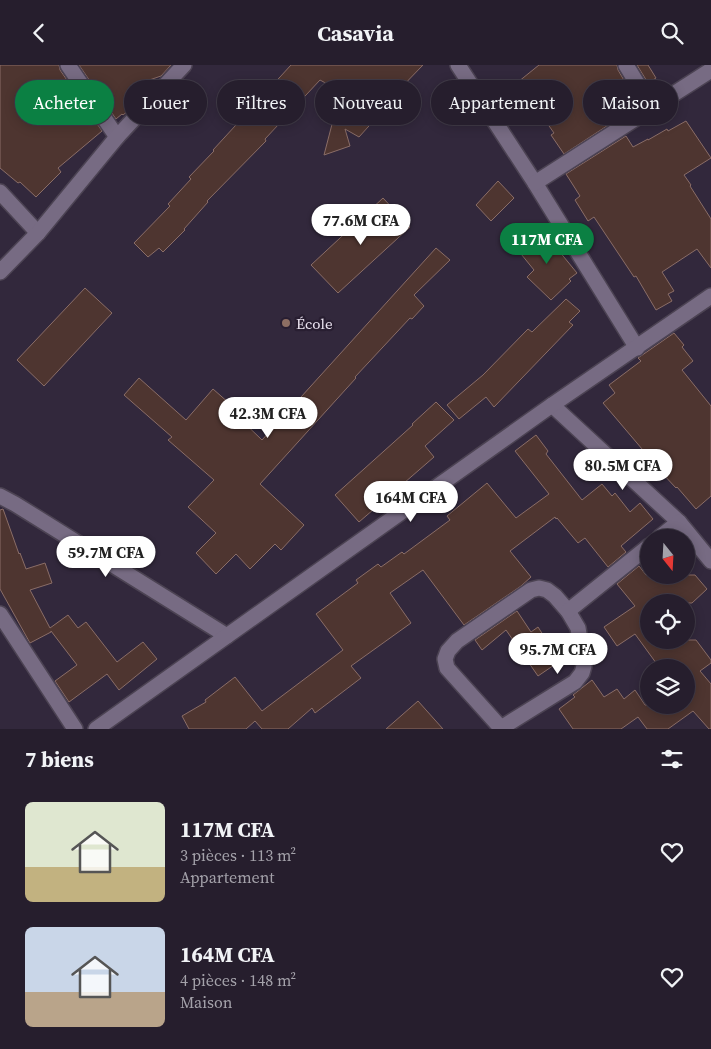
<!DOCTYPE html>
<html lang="fr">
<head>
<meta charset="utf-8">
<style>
  :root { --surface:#261e2d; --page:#322b39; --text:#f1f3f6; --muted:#a4a2aa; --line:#423c49; --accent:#0b8043 }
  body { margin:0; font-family:"Source Serif 4",serif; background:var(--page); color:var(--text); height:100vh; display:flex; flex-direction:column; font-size:19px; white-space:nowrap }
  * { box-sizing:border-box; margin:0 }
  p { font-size:16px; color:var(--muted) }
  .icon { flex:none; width:28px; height:28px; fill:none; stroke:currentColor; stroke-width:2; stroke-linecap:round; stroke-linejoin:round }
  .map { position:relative; height:664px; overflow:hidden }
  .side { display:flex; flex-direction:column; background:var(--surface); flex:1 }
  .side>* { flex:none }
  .guide { position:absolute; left:15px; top:15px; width:681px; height:45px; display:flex; gap:10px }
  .needle { width:32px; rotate:162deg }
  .fabs { position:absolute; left:640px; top:464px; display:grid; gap:10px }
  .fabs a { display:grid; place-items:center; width:55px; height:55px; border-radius:50%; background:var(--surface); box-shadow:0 2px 12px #0003,0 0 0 1px var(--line); font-size:25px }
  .price { position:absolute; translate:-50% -42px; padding:0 11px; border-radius:18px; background:#fff; color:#222; font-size:16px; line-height:32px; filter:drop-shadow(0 1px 2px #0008) }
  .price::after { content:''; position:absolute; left:50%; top:30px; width:15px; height:11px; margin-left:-8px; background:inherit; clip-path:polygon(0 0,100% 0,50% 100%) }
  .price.on { background:var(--accent); color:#fff }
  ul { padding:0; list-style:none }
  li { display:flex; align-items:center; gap:15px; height:125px; padding:0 25px }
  li span { display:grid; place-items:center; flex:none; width:140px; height:100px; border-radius:8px; color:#555 }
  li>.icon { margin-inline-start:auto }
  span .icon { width:60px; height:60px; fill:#fffc; stroke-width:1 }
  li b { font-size:21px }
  h2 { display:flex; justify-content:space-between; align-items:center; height:60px; padding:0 25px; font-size:21px }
  .tag { padding:0 18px; border-radius:22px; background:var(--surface); box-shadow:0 2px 12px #0003,0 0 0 1px var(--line); font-size:18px; line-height:45px }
  .tag.on { background:var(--accent); color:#fff }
  header { display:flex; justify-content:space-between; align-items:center; height:65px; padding:0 25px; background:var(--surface); font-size:22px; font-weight:700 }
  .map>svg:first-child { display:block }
  .building { fill:#4e3530; stroke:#8a6d67 }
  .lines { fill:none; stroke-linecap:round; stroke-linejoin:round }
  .minor-casing { stroke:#4c4353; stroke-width:18 }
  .minor { stroke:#776b83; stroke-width:15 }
  .education-dot { fill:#8d6e63; stroke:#281e31; stroke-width:2 }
  .labels { text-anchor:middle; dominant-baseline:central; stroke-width:4.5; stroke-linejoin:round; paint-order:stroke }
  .poi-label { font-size:15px; fill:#eae3f0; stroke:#281e31; text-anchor:start }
</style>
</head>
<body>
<header><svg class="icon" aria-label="back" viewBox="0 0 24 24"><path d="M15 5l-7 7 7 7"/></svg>Casavia<svg class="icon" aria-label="search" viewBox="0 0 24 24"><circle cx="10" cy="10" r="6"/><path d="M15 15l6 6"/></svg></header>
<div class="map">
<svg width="711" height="664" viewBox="0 0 711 664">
  <rect width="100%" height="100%" fill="#32283c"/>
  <g class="building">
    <path d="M0,0H59L60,5L102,66L58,103L61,107L36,132L20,117L18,118L0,103Z"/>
    <path d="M79,0H171L161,11L132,21L141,33L128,46L123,50L122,49L116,54Z"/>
    <path d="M291,0H423L395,29L396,31L359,72L345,64L350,81L324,90L337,40L339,48L353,33L320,15L265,74L266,76L207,136L208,137L184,164L185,165L163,187L159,183L148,192L134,178L170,141L168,139L191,114L189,112L214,86L213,85Z"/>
    <path d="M539,0H617L618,5L632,29L622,36L627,42L614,52L616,55L564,89L551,70L554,68L518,17Z"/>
    <path d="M637,0H648L656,13L648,18Z"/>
    <path d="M686,56L711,93L684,110L691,120L690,121L711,154V203L697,184L662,207L674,226L668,229L672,236L656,245L636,211L634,212L594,152L588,156L575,135L580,131L566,109L626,71L633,82L648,74V75L667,64L668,66Z"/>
    <path d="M498,116L514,133L491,156L476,140Z"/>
    <path d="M383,133L410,162L338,228L311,200Z"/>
    <path d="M541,164L577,208L569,214L571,216L551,235L527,212L534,205L517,184Z"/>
    <path d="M436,183L450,195L414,230L424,241L412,254L410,253L355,312L356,313L260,419L304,460L281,485L275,479L250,504L236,489L216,509L196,488L216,468L188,442L214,415L168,375L172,372L124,330L139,313L186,355L213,324L238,346L235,349L262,375Z"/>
    <path d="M85,223L112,248L44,321L17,295Z"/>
    <path d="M566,234L580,246L569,257L573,260L494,342L486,332L459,354L447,340L483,310L528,264L532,267Z"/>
    <path d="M674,268L684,280L682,282L693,296L682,305L711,341V431L696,444L677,422L676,423L647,392L648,391L603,338L615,328L609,320L641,296L638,293Z"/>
    <path d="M436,337L454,355L425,381L434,392L359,457L335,430L413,360L412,359Z"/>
    <path d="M536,370L548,386L546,389L582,435L602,419L612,431L615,428L630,447L640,438L653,454L621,481L626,487L608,502L585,473L578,478L557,453L556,454L555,452L510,486L531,512L521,521L464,560L423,505L420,507L390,528L411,558L351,601L361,613L315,648L312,643L288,664H262L255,656L246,664H189L182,651L206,637L205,635L235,612L262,646L343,585L316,549L358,518L356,515L378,499L381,502L402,487L404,489L450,455L447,451L487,418L516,453L549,429L515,386Z"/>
    <path d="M3,444L19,489L20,488L26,504L45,498L52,518L30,525L50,563L68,550L78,563L86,557L117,597L143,577L157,594L119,625L107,609L69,637L55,616L77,600L51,566V567L30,578L0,524V445Z"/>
    <path d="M639,501L646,510H695L707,524L692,538H649V575H696L711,595V598L700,606L711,619V664H709L693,646L668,664H647L638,652L621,664H573L559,644L575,632L573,630L592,615L604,632L617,624L624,634L635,625L645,640H688L686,638V602H659L635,569L617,581L604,562L635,541L617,519Z"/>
    <path d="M517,546L531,567L538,562L560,596L538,611L506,565L482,585L475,575Z"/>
    <path d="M418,636L443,664H386Z"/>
  </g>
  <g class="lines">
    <defs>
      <g id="minor">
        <path d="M68,0L117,72"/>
        <path d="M458,0L535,118L637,283"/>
        <path d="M626,0L652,43"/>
        <path d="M535,118L711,5"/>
        <path d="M0,127L38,168"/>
        <path d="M0,207L38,168L117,72L184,0"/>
        <path d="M552,340L679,457L711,496"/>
        <path d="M0,431L15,439L227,571"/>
        <path d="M660,472L679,457"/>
        <path d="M539,523L547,525L555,531L568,546L578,563L584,601L582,608L575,617L501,663L447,603L445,594L448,586L457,576L531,525Z"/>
        <path d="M568,546L649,481"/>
        <path d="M0,549L75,664"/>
        <path d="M96,664L552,340L711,231"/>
      </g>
    </defs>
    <use href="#minor" class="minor-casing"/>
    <use href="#minor" class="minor"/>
  </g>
  <circle class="education-dot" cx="286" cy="258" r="5"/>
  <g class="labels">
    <g class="poi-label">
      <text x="296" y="258">École</text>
    </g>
  </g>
</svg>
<div class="fabs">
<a><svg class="needle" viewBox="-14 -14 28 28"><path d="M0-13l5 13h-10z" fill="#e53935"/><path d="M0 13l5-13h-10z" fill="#a4a2aa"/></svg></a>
<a><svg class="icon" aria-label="locate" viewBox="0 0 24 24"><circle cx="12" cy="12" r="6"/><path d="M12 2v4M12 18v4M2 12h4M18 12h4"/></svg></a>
<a><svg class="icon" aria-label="layers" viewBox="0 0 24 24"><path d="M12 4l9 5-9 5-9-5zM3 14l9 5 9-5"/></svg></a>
</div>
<b class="price" style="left:361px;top:181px">77.6M CFA</b>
<b class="price on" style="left:547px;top:200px">117M CFA</b>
<b class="price" style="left:268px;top:374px">42.3M CFA</b>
<b class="price" style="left:623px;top:426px">80.5M CFA</b>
<b class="price" style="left:411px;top:458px">164M CFA</b>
<b class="price" style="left:106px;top:513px">59.7M CFA</b>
<b class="price" style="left:558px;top:610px">95.7M CFA</b>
<div class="guide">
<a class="tag on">Acheter</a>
<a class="tag">Louer</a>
<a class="tag">Filtres</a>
<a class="tag">Nouveau</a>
<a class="tag">Appartement</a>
<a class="tag">Maison</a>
</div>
</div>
<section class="side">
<h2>7 biens<svg class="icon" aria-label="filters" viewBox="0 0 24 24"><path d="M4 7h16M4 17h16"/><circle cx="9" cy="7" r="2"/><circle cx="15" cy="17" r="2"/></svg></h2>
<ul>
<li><span style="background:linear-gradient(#dfe7d0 65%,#c2b280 0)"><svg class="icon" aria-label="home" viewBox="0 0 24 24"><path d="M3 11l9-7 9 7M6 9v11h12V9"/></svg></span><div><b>117M CFA</b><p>3 pièces · 113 m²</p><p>Appartement</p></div><svg class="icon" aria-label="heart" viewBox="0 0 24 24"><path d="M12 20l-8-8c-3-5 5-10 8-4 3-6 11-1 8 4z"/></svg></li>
<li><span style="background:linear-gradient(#c9d6e8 65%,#b9a48a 0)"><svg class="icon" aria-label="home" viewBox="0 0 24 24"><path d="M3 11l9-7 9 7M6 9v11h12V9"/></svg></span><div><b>164M CFA</b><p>4 pièces · 148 m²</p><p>Maison</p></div><svg class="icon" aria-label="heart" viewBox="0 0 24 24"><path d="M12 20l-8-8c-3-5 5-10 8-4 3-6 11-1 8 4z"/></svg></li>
</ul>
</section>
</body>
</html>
